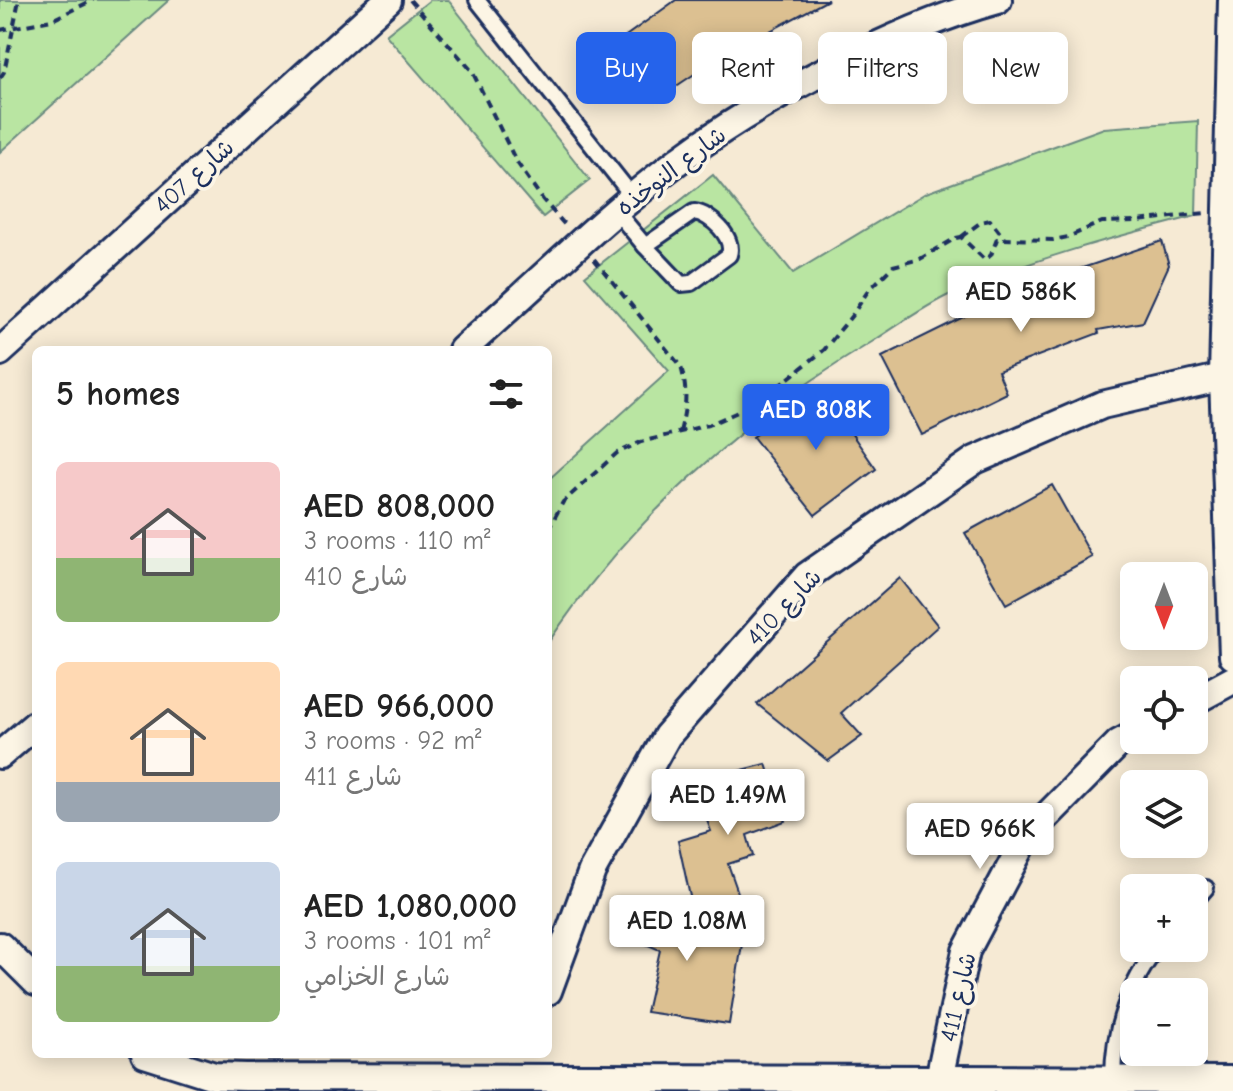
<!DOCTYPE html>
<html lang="en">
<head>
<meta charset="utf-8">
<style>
  :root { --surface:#fff; --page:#f2f2f2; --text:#222; --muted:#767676; --accent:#2563eb }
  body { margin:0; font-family:"Comic Neue","Playpen Sans Arabic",sans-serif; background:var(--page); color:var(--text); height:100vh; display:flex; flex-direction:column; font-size:30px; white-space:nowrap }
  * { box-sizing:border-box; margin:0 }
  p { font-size:26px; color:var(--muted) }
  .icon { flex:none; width:44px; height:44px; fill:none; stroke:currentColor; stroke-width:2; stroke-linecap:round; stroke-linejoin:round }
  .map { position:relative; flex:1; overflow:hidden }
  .panel { position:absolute; left:32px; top:346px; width:520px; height:712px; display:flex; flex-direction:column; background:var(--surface); border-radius:12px; box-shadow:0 4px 20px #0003 }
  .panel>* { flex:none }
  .banner { position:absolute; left:576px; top:32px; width:536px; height:72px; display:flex; gap:16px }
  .needle { width:52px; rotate:180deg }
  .buttons { position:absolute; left:1120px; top:562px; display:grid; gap:16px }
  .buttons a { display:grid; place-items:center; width:88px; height:88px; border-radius:12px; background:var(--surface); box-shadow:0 4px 20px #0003; font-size:40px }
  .price { position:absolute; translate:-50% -68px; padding:0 18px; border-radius:8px; background:#fff; color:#222; font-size:26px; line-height:52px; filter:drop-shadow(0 2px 4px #0008) }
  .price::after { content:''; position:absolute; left:50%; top:48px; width:24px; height:18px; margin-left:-12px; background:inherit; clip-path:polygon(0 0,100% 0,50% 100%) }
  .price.selected { background:var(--accent); color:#fff }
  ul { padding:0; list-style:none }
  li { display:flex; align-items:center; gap:24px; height:200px; padding:0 24px }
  li span { display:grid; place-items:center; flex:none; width:224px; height:160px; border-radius:12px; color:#555 }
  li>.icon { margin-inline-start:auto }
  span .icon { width:96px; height:96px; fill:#fffc; stroke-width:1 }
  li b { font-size:34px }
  h2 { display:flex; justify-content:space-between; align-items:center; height:96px; padding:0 24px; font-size:34px }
  .chip { padding:0 28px; border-radius:12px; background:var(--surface); box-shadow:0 4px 20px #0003; font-size:28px; line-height:72px }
  .chip.selected { background:var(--accent); color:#fff }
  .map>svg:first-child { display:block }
  .green { fill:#b9e5a2; stroke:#6a8a80; stroke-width:2 }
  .building { fill:#dcc091; stroke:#1b2f5e; stroke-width:2 }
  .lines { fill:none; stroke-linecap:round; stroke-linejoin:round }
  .lane-casing { stroke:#1b2f5e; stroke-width:20 }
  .street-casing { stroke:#1b2f5e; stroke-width:32 }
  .path { stroke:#1b2f5e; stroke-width:4; stroke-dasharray:8 6; stroke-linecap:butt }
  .lane { stroke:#fcf5e5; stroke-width:14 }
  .street { stroke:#fcf5e5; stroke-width:26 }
  .labels { text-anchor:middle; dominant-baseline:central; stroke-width:7; stroke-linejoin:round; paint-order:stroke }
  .street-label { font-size:24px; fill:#1b2f5e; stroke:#fcf5e5 }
</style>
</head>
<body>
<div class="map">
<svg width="1233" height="1091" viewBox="0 0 1233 1091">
  <rect width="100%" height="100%" fill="#f6ead4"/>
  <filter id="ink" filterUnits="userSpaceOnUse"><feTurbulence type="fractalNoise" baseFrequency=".0125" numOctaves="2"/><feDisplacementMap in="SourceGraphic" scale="16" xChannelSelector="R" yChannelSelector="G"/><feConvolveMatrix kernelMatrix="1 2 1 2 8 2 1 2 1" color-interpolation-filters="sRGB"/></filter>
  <g filter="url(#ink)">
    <g class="green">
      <path d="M0,0H169L0,152Z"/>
      <path d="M430,0H448L590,180L543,217L386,35Z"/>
      <path d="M1198,121L1196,216C1114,237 1032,259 953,293C926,305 900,324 875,340C745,418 633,516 548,643V480L669,371L585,276L713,175L793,273L926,193L1104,128Z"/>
    </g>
    <g class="building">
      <path d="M676,0H828L714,61L663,95L623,38Z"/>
      <path d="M1162,241L1169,265L1143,322L1098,330L1099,333L998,371L1007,393L922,435L882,357L998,300L997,297Z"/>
      <path d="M820,388L876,469L815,515L753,437Z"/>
      <path d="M1052,485L1092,557L1006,604L965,533Z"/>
      <path d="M900,578L938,626L841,713L862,736L828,761L757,704Z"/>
      <path d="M766,764L785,821L747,835L753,856L728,864L742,904L694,915L678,841L711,831L703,810L722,801L715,777Z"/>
      <path d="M624,901L744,932L729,1024L646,1012L660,950L615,931Z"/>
    </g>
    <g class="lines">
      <defs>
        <g id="lane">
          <path d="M477,0L633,197"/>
          <path d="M616,211L645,246"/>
          <path d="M694,212C711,214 735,238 729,255L691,283L681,284L645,246Z"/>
          <path d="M1194,902L1206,888"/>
          <path d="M1113,1079C1113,1031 1127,987 1157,948"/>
        </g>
        <g id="street">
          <path d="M1232,0L1223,377L1233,656"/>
          <path d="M462,350C535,286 604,216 682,158C762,98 902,26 998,0"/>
          <path d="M0,352L388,0"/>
          <path d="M1194,701L1233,680"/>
          <path d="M0,755L36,724"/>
          <path d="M0,946L36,982"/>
          <path d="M548,991L592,871L667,736L807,576L975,460L1102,405L1223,377"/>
          <path d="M145,1054L214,1076L245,1077L1233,1080"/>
          <path d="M939,1079L966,951L1027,836L1119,743L1134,735"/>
        </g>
      </defs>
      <use href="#lane" class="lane-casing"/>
      <use href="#street" class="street-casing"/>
      <g class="path">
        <path d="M410,0L472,71L516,161L543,200L565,225"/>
        <path d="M0,30L52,20L93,0"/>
        <path d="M0,78L4,72L19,0"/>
        <path d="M961,237L981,222L990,220L1004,238"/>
        <path d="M594,259L681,367C688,391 686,408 680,432"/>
        <path d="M548,530L563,502L617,453L641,442L708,425L756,404L824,350L853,314L868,291L893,266L920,259L956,238L961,237L985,260L991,255L997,239L1053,240L1068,237L1102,222L1138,221L1205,213"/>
      </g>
      <use href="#lane" class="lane"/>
      <use href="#street" class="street"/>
    </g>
  </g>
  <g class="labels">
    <g class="street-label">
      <text transform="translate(671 171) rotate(-37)">شارع النوخذه</text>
      <text transform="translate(194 176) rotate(-42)">شارع 407</text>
      <text transform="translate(784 607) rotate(-46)">شارع 410</text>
      <text transform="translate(958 997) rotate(-77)">شارع 411</text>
    </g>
  </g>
</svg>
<div class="buttons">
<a><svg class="needle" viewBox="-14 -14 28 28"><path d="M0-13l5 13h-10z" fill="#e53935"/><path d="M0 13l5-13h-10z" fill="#767676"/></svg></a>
<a><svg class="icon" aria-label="locate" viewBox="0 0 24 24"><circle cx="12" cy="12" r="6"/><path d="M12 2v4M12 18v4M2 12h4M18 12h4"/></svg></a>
<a><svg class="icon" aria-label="layers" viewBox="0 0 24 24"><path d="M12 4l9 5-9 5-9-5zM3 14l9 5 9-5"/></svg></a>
<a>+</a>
<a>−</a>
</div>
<b class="price" style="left:1021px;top:334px">AED 586K</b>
<b class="price selected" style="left:816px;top:452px">AED 808K</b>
<b class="price" style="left:728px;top:837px">AED 1.49M</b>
<b class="price" style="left:980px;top:871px">AED 966K</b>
<b class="price" style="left:687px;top:963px">AED 1.08M</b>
<div class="banner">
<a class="chip selected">Buy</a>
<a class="chip">Rent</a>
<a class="chip">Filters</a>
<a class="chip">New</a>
</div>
<section class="panel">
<h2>5 homes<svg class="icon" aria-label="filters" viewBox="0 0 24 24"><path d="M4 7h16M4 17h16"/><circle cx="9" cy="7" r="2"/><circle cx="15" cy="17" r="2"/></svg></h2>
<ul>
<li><span style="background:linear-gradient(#f6c9c9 60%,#8fb573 0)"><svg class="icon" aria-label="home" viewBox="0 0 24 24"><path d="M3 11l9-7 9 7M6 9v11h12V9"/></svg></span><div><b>AED 808,000</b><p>3 rooms · 110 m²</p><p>شارع 410</p></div></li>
<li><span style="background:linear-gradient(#ffd9b3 75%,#9aa5b1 0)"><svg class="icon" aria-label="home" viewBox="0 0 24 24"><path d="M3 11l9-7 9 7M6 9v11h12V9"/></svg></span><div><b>AED 966,000</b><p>3 rooms · 92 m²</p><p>شارع 411</p></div></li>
<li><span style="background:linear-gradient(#c9d6e8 65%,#8fb573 0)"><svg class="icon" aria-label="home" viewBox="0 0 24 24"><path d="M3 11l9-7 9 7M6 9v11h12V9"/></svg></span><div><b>AED 1,080,000</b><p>3 rooms · 101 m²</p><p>شارع الخزامي</p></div></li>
</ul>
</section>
</div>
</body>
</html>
